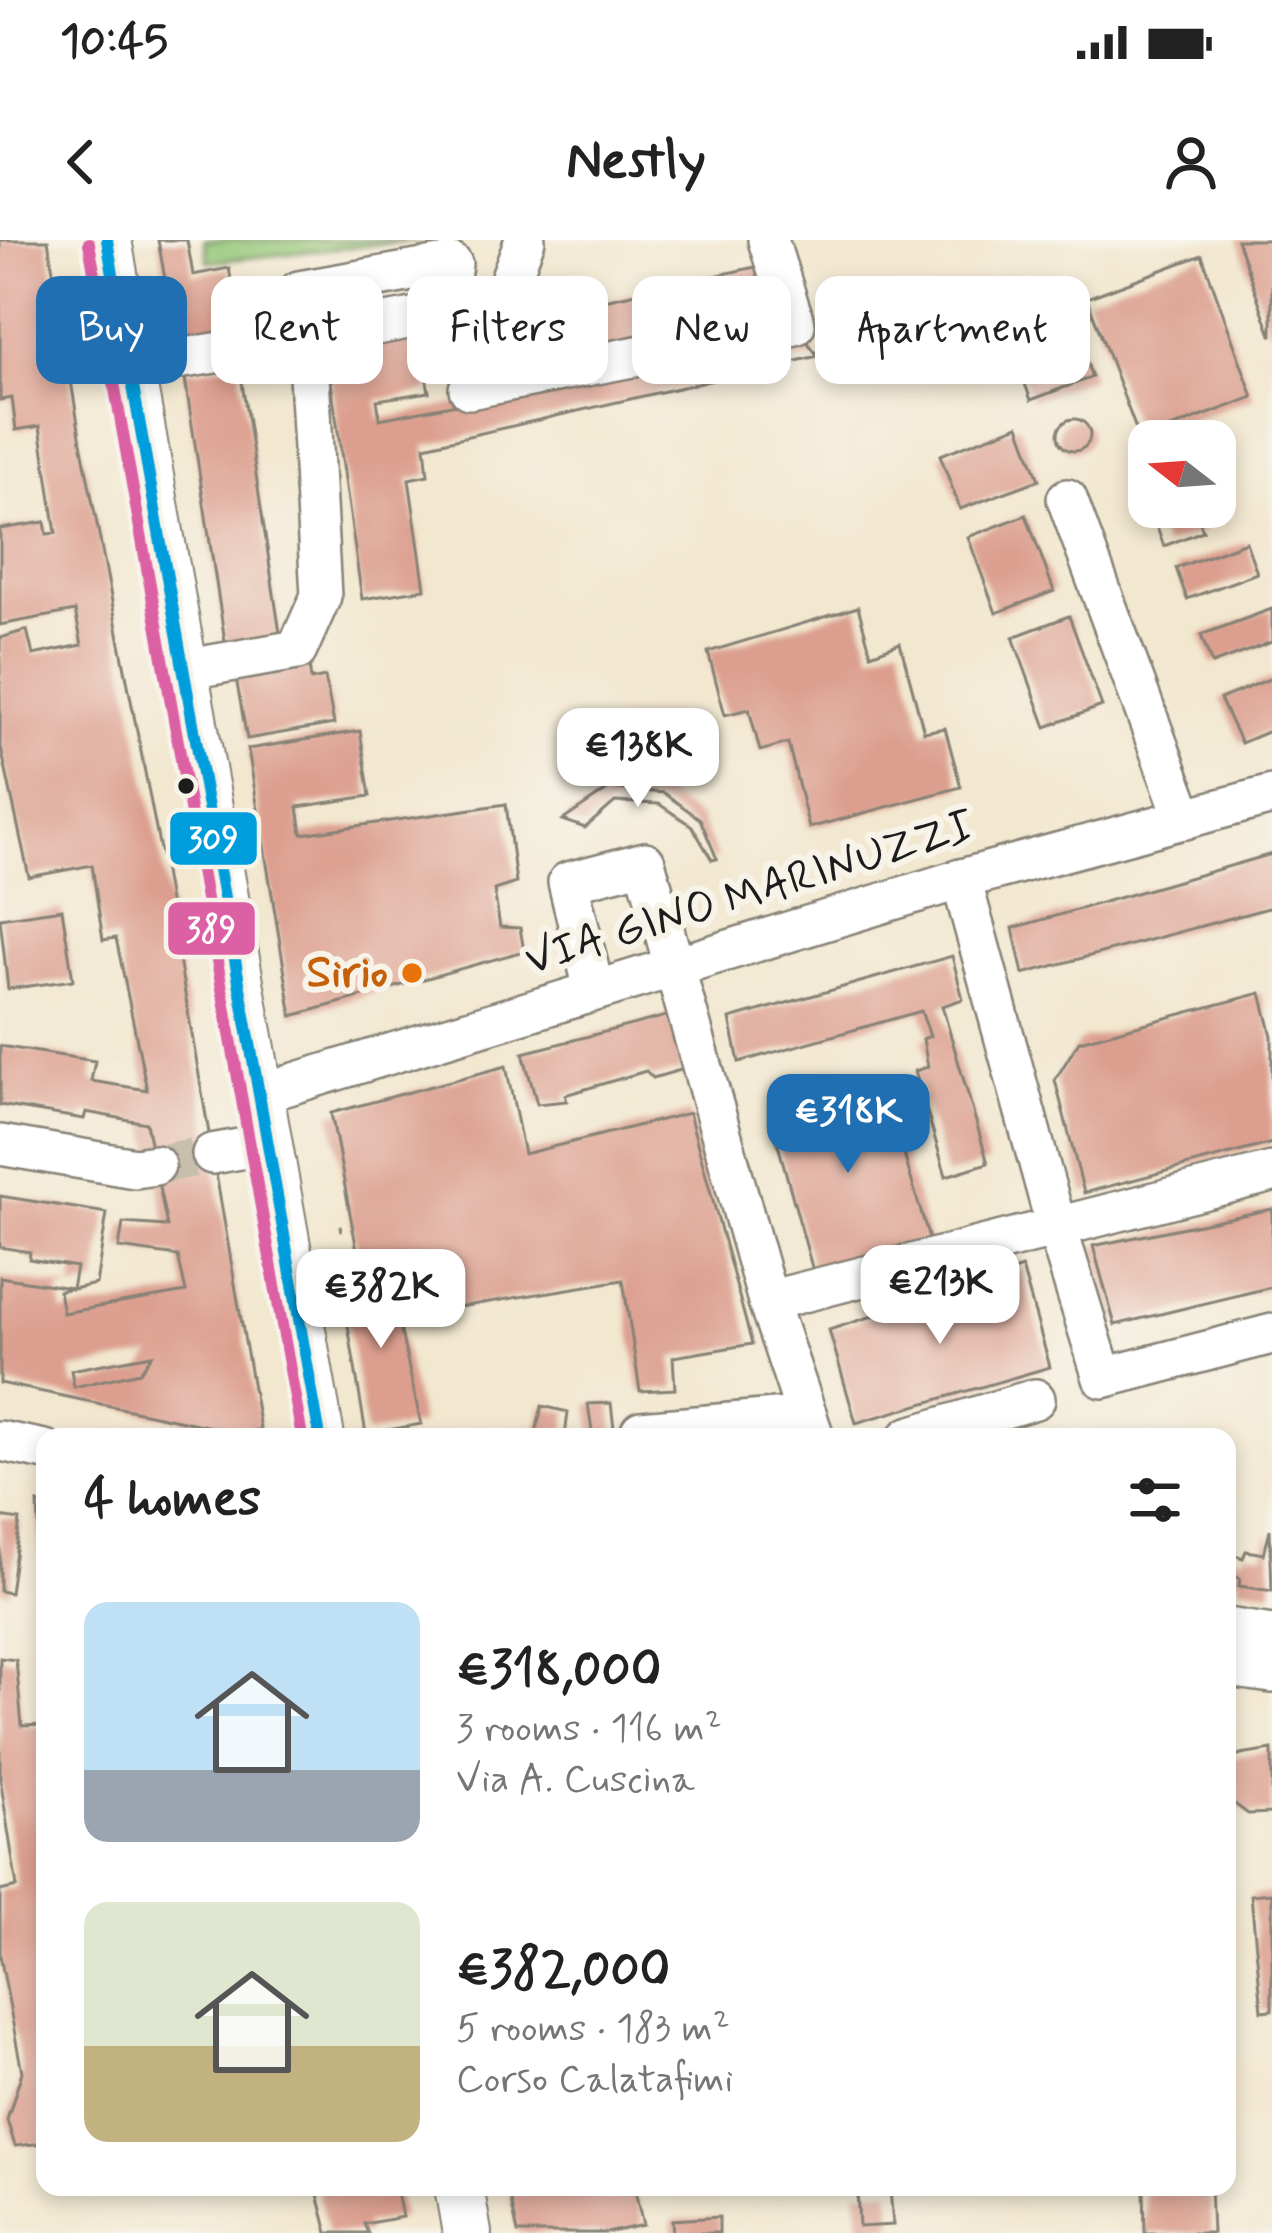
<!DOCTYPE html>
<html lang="en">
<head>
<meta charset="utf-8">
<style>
  :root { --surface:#fff; --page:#f6f6f6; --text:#222; --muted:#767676; --accent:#1f6fb2 }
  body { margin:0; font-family:Mynerve,sans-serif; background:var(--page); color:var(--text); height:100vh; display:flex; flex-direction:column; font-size:45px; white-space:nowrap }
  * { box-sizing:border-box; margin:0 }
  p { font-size:39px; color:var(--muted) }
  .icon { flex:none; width:66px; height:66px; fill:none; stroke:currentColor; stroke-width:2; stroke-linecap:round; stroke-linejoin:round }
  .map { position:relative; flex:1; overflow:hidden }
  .side { position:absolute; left:36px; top:1188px; width:1200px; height:768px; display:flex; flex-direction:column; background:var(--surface); border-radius:24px; box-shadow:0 6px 18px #0003 }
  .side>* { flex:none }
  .top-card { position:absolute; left:36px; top:36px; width:1200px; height:108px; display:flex; gap:24px }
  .needle { width:78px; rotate:287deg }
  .fabs { position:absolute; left:1128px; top:180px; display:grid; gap:24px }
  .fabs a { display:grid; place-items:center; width:108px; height:108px; border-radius:24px; background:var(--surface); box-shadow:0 6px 18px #0003; font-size:60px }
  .price { position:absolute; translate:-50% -102px; padding:0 27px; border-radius:24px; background:#fff; color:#222; font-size:39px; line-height:78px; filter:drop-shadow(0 3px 6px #0008) }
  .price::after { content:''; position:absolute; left:50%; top:72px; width:36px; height:27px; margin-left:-18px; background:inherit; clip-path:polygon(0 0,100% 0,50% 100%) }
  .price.on { background:var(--accent); color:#fff }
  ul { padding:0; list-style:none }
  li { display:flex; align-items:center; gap:36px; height:300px; padding:0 48px }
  li span { display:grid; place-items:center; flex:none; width:336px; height:240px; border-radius:24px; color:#555 }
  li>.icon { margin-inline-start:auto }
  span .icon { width:144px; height:144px; fill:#fffc; stroke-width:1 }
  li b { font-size:51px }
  h2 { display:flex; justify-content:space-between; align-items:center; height:144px; padding:0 48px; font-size:51px }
  .pill { padding:0 42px; border-radius:24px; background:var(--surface); box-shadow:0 6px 18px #0003; font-size:42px; line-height:108px }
  .pill.on { background:var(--accent); color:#fff }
  .status { display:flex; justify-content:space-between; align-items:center; height:84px; padding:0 60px; background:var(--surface); direction:ltr }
  .status svg { height:33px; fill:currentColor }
  header { display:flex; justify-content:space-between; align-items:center; height:156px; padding:0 48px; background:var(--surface); font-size:54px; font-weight:700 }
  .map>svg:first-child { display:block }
  .green { fill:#94c778; stroke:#58724a; stroke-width:3 }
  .building { fill:#dc9f8f; fill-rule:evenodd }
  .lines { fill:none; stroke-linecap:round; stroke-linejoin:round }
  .minor-tunnel { stroke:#c7beab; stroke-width:39; stroke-dasharray:39 20; stroke-linecap:butt }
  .minor-casing { stroke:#878276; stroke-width:44 }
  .major-casing { stroke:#878276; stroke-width:52 }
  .path { stroke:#878276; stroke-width:6; stroke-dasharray:3 9; stroke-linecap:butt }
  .minor { stroke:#fff; stroke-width:39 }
  .major { stroke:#fff; stroke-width:48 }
  .bus-1-casing { stroke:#f7f3e8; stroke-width:21 }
  .bus-2-casing { stroke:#f7f3e8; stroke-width:21 }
  .bus-1 { stroke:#009ddc; stroke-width:12 }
  .bus-2 { stroke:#dc61a4; stroke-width:12 }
  .bus-dot { fill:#1c1c1c; stroke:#f7f3e8; stroke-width:4.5 }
  .food-dot { fill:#e8710a; stroke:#f7f3e8; stroke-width:4.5 }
  .labels { text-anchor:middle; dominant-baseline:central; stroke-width:12; stroke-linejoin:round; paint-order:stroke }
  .street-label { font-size:45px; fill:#1c1c1c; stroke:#f7f3e8 }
  .food-label { font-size:45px; font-weight:bold; fill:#c56008; stroke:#f7f3e8; text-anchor:end }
  .line-badge { stroke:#f7f3e8; stroke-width:4.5 }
  .badge-label { font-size:33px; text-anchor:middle; font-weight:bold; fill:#fff }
</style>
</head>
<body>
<div class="status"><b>10:45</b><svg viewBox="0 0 49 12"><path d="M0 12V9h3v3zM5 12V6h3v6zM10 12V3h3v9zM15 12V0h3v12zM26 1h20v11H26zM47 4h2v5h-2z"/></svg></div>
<header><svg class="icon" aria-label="back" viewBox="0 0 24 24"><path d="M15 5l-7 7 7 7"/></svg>Nestly<svg class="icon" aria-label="person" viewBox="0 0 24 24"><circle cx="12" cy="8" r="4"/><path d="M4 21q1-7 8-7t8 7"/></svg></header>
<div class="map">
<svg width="1272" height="1993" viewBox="0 0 1272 1993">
  <rect width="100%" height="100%" fill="#f7f3e8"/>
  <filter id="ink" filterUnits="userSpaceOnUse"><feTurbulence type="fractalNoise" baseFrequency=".00833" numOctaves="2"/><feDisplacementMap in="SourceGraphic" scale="24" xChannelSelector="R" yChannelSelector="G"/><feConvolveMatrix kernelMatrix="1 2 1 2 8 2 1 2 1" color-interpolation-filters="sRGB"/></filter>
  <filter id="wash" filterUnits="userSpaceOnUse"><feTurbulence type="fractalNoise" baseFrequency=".004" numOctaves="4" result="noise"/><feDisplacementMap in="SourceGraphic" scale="48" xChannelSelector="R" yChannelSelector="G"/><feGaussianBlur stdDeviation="2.7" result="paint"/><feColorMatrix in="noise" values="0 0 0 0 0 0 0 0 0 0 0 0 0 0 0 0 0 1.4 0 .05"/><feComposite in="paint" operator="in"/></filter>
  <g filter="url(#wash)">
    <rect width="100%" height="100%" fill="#f2e7cf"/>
    <path class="green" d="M204,0H421L208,22Z"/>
    <g id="blocks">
      <g class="building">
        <path d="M0,0H48L81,202L161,615L260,1189L245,1194L0,1143V1037L71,1048L59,1051L63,1073L186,1052L178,1016L119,1008L123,983L167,986L146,883L86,872L84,879L0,865V806L95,821L91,841L147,850L116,698L103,700L92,625L29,637L0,503V398L27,390L33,415L82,405L75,371L0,385V289L45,282L47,294L56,293L40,186L16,190L12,158L0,160ZM152,1115L140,1132L74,1147L71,1130Z"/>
        <path d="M158,0H187L193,35L229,28L242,100L178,111Z"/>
        <path d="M1237,0H1272V95H1271Z"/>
        <path d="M1202,15L1253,157L1140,200L1087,58Z"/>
        <path d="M769,24L780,73L511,132L506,107L513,105L508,81Z"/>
        <path d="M1062,54L1092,137L1031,160L1000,76Z"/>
        <path d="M417,89L429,152L377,160L380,179L803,96L818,116L425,206L428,235L409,239L425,349L362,359L326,107Z"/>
        <path d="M239,123L281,400L226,408L184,132Z"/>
        <circle cx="1074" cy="195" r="16"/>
        <path d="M1019,185L1039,240L960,269L940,215Z"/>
        <path d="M1149,224V265L1135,229Z"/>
        <path d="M1149,267H1194L1203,291L1164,306Z"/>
        <path d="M1026,275L1054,351L996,373L968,297Z"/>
        <path d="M1246,302L1257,333L1187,359L1176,328Z"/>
        <path d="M858,367L871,414L900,403L924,492L945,488L961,547L809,588L788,503L760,511L749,469L725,475L708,412Z"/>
        <path d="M1272,369V402L1212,424L1201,395Z"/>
        <path d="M1069,376L1102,466L1046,487L1013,397Z"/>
        <path d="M309,425L311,440L325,437L334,484L247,499L236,438Z"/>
        <path d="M1272,438V490L1241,503L1220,459Z"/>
        <path d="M360,491L370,556L298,567L302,594L506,564L516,643L494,650L500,687L520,688L524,711L292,776L248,509Z"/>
        <path d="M610,548L664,553L700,579L717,619L712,620L692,586L659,564L615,562L585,588L563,580Z"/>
        <path d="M1272,614V667L1023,734L1013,688Z"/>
        <path d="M62,669L73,740L8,749L0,678Z"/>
        <path d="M952,716L963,759L942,766L988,923L946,936L915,831L928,827L923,799L930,796L921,771L739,822L730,779Z"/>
        <path d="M1261,753L1272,796V903L1084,953L1055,840L1079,801Z"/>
        <path d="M670,775L684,829L653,838L646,831L565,855L567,861L537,864L523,813Z"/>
        <path d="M506,826L524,914L689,873L752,1104L673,1117L675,1149L640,1151L623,1040L447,1069L433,1016L361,1031L331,873Z"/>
        <path d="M882,840L929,999L813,1031L769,872Z"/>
        <path d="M0,956L107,973L96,1044L72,1049L76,1027L29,1019L30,1012L0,1007Z"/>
        <path d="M1272,969V1047L1115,1085L1093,1006Z"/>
        <path d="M1022,1028L1050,1127L856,1183L829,1090Z"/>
        <path d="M405,1032L411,1072L397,1074L421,1184L366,1194L341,1043Z"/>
        <path d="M611,1163L615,1197H593L588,1164Z"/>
        <path d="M542,1166L568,1172L565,1197H535Z"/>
        <path d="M38,1263L45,1265V1312H40Z"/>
        <path d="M0,1277L20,1280L10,1353L0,1351Z"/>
        <path d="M1270,1289L1272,1351L1239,1346L1240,1338L1227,1335V1312L1243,1318L1246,1311L1264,1314Z"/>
        <path d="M45,1353V1385H41L40,1354Z"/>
        <path d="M0,1418L16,1420L22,1486L45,1485V1903L15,1906L7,1880L22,1832L0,1715V1651L17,1647L0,1538Z"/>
        <path d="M1272,1510V1573L1248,1574L1232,1562L1227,1553L1228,1529L1233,1518L1241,1515Z"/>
        <path d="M1272,1653V1770L1262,1771L1251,1655Z"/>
        <path d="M316,1947H396L402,1977L364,1984L368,1993H328Z"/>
        <path d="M508,1947H634L643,1985L606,1993H518Z"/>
        <path d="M1144,1947H1210L1212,1993H1145Z"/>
        <path d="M890,1949L893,1985L859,1987L857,1951Z"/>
        <path d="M719,1977V1993H673L672,1980Z"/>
      </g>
    </g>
  </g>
  <g filter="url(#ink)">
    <use href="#blocks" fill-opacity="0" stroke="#878276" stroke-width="3"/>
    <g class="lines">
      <path class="minor-tunnel" d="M155,925L212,914"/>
      <defs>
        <g id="minor">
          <path d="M525,0L469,149L795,85L768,0"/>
          <path d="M129,127L307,98L299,51L452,24L445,72L307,98L321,356L297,410L183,430"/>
          <path d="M1067,259L1185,579"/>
          <path d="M961,639L1056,985L1103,1138L1272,1094"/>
          <path d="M594,750L568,642L645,622L768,1061L814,1197"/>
          <path d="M259,854L961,639L1272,555"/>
          <path d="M0,905L135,928L155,925"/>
          <path d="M212,914L267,904"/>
          <path d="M768,1061L1272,932"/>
          <path d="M641,1191L807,1176"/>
          <path d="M909,1197L1035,1159"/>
          <path d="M0,1201L45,1210"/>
          <path d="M1227,1388L1272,1395"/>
          <path d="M1227,1427L1272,1433"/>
        </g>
        <g id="major">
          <path d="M107,0L320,1197"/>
          <path d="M459,1947L467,1993"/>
        </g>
      </defs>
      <use href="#minor" class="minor-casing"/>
      <use href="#major" class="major-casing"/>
      <path class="path" d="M339,989L353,987"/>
      <use href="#minor" class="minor"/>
      <use href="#major" class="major"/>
      <defs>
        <path id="bus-1" d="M107,0L320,1197"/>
        <path id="bus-2" d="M89,3L302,1197"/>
      </defs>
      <use href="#bus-1" class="bus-1-casing"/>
      <use href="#bus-2" class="bus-2-casing"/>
      <use href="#bus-1" class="bus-1"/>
      <use href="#bus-2" class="bus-2"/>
    </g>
  </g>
  <circle class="bus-dot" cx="186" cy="546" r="10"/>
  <circle class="food-dot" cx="412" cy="733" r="12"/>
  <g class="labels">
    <g class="street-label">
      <text transform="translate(750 654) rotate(-17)">VIA GINO MARINUZZI</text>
    </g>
    <g class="food-label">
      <text x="388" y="733">Sirio</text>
    </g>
  </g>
  <g class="line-badge">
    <rect x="168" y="570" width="91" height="57" rx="12" fill="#009ddc"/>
    <rect x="166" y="660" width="91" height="57" rx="12" fill="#dc61a4"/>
  </g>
  <g class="badge-label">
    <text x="213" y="610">309</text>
    <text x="211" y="700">389</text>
  </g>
</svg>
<div class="fabs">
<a><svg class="needle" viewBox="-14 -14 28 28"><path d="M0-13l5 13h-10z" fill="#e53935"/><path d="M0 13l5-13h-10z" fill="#767676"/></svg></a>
</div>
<b class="price" style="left:638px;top:570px">€138K</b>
<b class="price on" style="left:848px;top:936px">€318K</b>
<b class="price" style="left:940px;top:1107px">€213K</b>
<b class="price" style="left:381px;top:1111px">€382K</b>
<div class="top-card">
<a class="pill on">Buy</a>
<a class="pill">Rent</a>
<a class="pill">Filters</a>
<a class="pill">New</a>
<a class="pill">Apartment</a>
</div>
<section class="side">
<h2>4 homes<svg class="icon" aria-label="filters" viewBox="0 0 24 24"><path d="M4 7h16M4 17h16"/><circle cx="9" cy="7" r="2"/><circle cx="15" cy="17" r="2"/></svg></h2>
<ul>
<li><span style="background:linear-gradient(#bfe0f5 70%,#9aa5b1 0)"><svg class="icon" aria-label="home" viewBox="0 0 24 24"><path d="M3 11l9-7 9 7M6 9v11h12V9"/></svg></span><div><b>€318,000</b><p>3 rooms · 116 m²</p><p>Via A. Cuscina</p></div></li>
<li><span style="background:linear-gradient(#dfe7d0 60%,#c2b280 0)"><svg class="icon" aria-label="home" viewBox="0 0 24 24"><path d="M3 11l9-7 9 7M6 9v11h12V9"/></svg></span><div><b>€382,000</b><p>5 rooms · 183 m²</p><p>Corso Calatafimi</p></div></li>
</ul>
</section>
</div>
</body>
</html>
